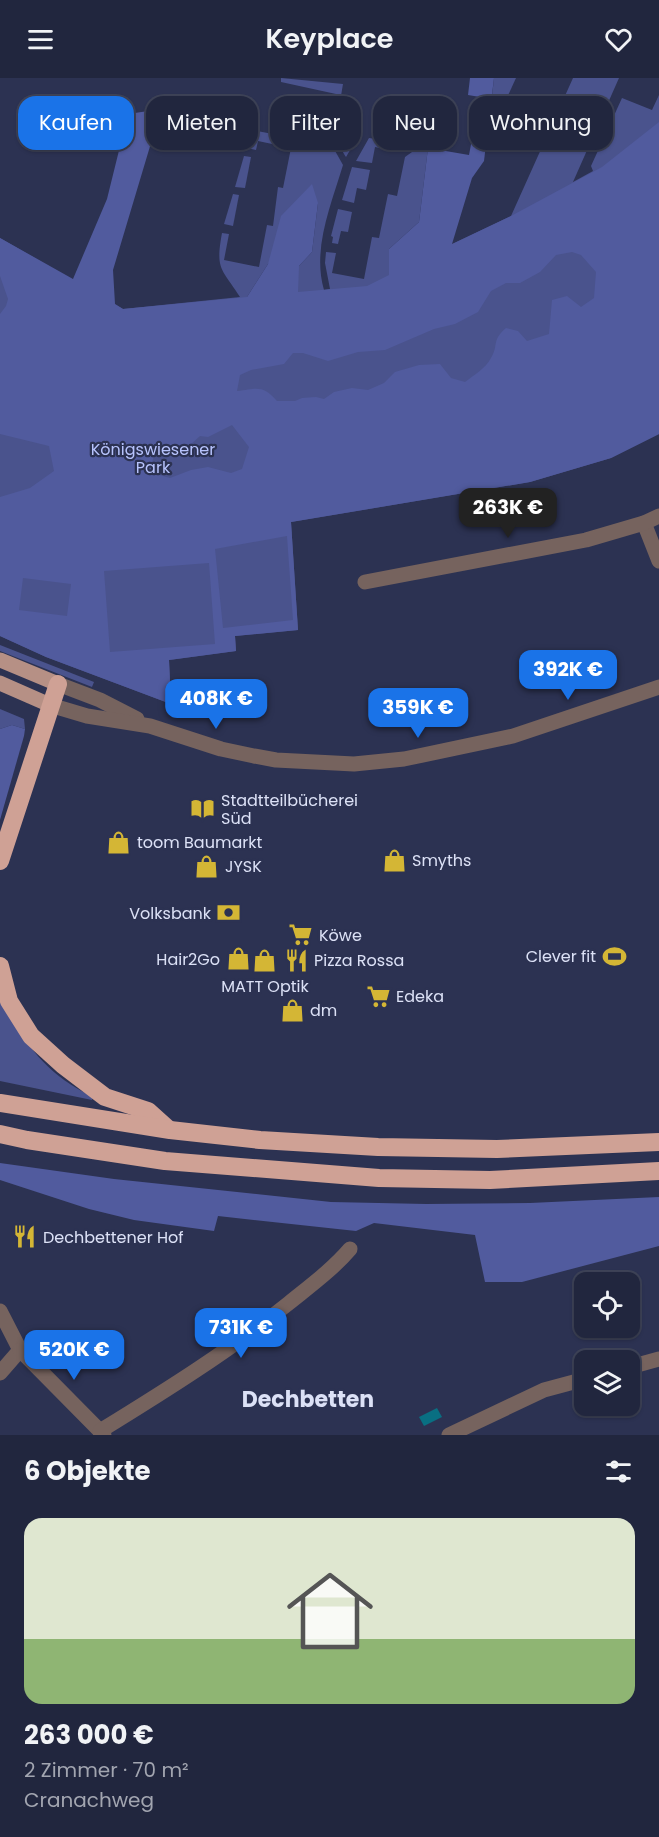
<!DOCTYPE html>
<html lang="de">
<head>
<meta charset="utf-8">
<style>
  :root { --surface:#21263e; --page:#292e45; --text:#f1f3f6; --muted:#a2a5b0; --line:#3e4358; --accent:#1a73e8 }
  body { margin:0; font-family:Poppins,sans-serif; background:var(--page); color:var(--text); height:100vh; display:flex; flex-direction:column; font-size:22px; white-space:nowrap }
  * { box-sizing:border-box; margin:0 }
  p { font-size:20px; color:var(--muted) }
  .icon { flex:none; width:33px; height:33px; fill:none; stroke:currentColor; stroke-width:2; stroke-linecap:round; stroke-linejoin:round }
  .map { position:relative; height:1357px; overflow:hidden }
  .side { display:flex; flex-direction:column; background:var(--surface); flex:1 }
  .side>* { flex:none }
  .guide { position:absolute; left:18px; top:18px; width:624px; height:54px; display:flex; gap:12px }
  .fabs { position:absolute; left:574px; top:1194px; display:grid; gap:12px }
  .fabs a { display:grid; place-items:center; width:66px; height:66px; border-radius:12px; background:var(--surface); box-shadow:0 2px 4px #0004,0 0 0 2px var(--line); font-size:30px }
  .price { position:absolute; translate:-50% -51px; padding:0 14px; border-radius:12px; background:var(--accent); color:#fff; font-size:20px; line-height:39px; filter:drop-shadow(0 2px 3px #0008) }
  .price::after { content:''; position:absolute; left:50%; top:36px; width:18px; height:14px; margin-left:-9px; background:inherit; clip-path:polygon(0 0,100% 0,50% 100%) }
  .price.active { background:#222; color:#fff }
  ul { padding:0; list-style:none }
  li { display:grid; align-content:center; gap:12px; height:318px; padding:0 24px }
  li span { display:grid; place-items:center; height:186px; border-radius:18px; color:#555 }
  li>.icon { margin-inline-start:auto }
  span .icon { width:108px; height:108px; fill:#fffc; stroke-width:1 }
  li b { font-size:26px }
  h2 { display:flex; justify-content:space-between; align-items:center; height:72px; padding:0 24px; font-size:26px }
  .chip { padding:0 21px; border-radius:18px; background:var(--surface); box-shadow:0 2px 4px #0004,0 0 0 2px var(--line); font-size:21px; line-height:54px }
  .chip.active { background:var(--accent); color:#fff }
  header { display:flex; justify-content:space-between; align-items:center; height:78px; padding:0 24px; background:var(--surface); font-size:27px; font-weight:600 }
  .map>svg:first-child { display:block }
  .green { fill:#4a538d; fill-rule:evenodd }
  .forest { fill:#515b9e; fill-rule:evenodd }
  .water { fill:#096f82 }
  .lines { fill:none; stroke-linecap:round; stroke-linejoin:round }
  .minor { stroke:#76635e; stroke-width:15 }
  .major { stroke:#b69085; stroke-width:15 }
  .highway { stroke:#cfa195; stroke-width:18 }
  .labels { text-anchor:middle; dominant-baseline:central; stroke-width:4.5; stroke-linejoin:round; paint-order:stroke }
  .park-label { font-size:16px; fill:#b7c3fd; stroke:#2c3252 }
  .poi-label { font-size:16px; fill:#dce1f6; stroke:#2c3252; text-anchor:start }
  .district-label { font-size:22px; font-weight:bold; fill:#dce1f6; stroke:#2c3252 }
</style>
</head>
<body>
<header><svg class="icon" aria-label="menu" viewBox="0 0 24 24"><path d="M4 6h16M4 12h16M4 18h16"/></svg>Keyplace<svg class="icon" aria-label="heart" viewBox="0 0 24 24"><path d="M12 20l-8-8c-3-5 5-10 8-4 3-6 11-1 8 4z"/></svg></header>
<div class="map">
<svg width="659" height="1357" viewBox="0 0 659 1357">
  <rect width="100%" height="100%" fill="#2c3252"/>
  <g class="green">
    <path d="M281,0L343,6L333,65L334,71L343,87C331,127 312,171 324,212L330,211L325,185L326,174L336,175L332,195L364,201L372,159L379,160L388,116L397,118L405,79L419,69L428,70L419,144L389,171L390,196L511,138L573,0H619L573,104L593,93L591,88L622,20L652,32L659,17V356L611,380L530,404L291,444L298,552L235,558L236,573L169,582L171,626L46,579L0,558V160L123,231L240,219C222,190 215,193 222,155L229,156L224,182L259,189L267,147L273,148L278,109L283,110L291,70L258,63L256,72L247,70L257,53L326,66L336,16L281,4ZM318,125L312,174L299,188L247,219L268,186Z"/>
    <path d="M494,0H516L487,63Z"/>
    <path d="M344,52L343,60L356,62L346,79C340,69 335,62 344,52Z"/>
    <path d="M369,60L390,63L389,72L375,69L372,85L356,83Z"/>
    <path d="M244,78L251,79L245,110L235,109Z"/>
    <path d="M352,89L370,92L366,112L357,110L354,125L342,122Z"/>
    <path d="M233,116L239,117L233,148L224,146Z"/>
    <path d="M338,131L352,134L348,154L341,153L338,166L332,165L333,159L331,158Z"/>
    <path d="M0,567L94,604L92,609L0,573Z"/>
    <path d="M0,631L24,641L25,651L12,647L0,651Z"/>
    <path d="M0,917C26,966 41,993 93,1019L92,1022L0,1003Z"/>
  </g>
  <g class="forest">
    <path d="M470,0H494L484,83L472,100L452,166L511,138L602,89L659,44V356L611,380L530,404L291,444L298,552L235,558L236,573L169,582L171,626L46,579L0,558V419L30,410L54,393L49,368L0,356V236L6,228L8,221L0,198V160L73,201L107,121L128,36L155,32L154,55L113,192L115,226L123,231L247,219L268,186L281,138L312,106L318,125L312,174L299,188L298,214L367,208L389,197V171L419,144L428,70L469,77L480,19L468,17ZM572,174L581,177L596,194L594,220L581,229L567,218L552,222L549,256L527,263L518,253L506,250C491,263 499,267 491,280C485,291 474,297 465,304L451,300L440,286L419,287L395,294L384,305L368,312L352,310L334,314L324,321L316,319L302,320L295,323H277C262,306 257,311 237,313L240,297L251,292L284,286L293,275H303L328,283L358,274L385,272L434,251L455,246L478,234L491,213L506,205H520L540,194L556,177ZM232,347L249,369L242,391L231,395L208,389L191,392L170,400L152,395C150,368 167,365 189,368L200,358L208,359ZM287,458L293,542L223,550L215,471ZM209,485L215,566L110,574L104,493ZM23,500L71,506L67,538L19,532Z"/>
    <path d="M12,647L25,651L24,658L0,742V651Z"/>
    <path d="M0,1085L114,1101L331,1124L426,1126L530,1125L659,1119V1168L522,1204H485L475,1157L374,1145L356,1153L218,1138L214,1153L134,1142L89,1131L0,1102Z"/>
  </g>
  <path class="water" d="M437,1330L442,1339L424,1348L419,1339Z"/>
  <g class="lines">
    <g class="minor">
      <path d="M644,445L659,483"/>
      <path d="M365,504L586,462L644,445L659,438"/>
      <path d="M58,606L100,622L137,641"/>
      <path d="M50,627L87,638L150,648L221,671L254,678L276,682L354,686L404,681L513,658L659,609"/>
      <path d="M0,1233L20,1272L0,1295"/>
      <path d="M20,1272L104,1357"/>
      <path d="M630,1289L659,1281"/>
      <path d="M100,1353C165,1313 229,1273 289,1225C310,1208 332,1192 350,1171"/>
      <path d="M449,1357L544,1312L585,1301"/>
    </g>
    <g class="major">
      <path d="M0,582L58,606"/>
      <path d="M0,605L50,627"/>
    </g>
    <g class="highway">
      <path d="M0,783L58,606"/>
      <path d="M0,888L9,923L31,958L63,987L105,1019L148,1033L168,1051"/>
      <path d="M0,1025L170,1052L260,1062L378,1069L497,1071L659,1064"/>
      <path d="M0,1056L27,1062L165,1083L379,1100L490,1102L659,1093"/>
    </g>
  </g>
  <defs>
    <symbol id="library-bare" viewBox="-9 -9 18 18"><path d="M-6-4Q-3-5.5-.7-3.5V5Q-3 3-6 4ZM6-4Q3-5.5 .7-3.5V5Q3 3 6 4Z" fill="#d4b635" stroke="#2c3252" stroke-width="2.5" paint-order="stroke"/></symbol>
    <symbol id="shop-bare" viewBox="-9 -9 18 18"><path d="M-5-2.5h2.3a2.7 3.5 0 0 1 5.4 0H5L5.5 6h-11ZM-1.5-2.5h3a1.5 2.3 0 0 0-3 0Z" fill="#d4b635" stroke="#2c3252" stroke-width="2.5" paint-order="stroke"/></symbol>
    <symbol id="bank-bare" viewBox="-9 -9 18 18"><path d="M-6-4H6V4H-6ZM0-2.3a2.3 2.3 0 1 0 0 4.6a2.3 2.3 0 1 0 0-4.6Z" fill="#d4b635" stroke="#2c3252" stroke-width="2.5" paint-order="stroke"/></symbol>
    <symbol id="supermarket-bare" viewBox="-9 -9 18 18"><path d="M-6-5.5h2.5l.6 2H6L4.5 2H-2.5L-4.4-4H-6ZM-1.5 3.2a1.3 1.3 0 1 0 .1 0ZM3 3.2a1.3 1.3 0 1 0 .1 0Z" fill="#d4b635" stroke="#2c3252" stroke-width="2.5" paint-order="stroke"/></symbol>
    <symbol id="stadium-bare" viewBox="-9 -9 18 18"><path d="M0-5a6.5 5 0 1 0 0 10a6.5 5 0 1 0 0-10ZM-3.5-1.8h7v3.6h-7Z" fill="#d4b635" stroke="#2c3252" stroke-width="2.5" paint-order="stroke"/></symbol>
    <symbol id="restaurant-bare" viewBox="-9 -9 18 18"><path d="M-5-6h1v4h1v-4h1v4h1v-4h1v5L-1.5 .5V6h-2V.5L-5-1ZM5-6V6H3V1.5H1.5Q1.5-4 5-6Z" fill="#d4b635" stroke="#2c3252" stroke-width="2.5" paint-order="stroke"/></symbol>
  </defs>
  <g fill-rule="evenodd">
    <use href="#library-bare" x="186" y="714" width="33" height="33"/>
    <use href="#shop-bare" x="102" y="748" width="33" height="33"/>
    <use href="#shop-bare" x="378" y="766" width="33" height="33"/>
    <use href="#shop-bare" x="190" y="772" width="33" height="33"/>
    <use href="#bank-bare" x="212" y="818" width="33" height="33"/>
    <use href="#supermarket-bare" x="284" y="840" width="33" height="33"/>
    <use href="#stadium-bare" x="598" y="862" width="33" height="33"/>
    <use href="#shop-bare" x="222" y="864" width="33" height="33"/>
    <use href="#restaurant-bare" x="280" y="866" width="33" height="33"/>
    <use href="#shop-bare" x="248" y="866" width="33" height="33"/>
    <use href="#supermarket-bare" x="362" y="902" width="33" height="33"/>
    <use href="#shop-bare" x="276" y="916" width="33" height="33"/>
    <use href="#restaurant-bare" x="8" y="1142" width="33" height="33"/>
  </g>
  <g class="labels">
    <g class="park-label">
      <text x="153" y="371">Königswiesener<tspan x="153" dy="18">Park</tspan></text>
    </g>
    <g class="poi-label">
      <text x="221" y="722">Stadtteilbücherei<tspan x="221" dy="18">Süd</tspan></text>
      <text x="137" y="764">toom Baumarkt</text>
      <text x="412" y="782">Smyths</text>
      <text x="225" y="788">JYSK</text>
      <text x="211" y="835" text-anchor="end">Volksbank</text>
      <text x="319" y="857">Köwe</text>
      <text x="596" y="878" text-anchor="end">Clever fit</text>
      <text x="220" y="881" text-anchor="end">Hair2Go</text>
      <text x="314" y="882">Pizza Rossa</text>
      <text x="265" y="908" text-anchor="middle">MATT Optik</text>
      <text x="396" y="918">Edeka</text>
      <text x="310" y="932">dm</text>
      <text x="43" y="1159">Dechbettener Hof</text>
    </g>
    <g class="district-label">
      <text x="308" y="1321">Dechbetten</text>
    </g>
  </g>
</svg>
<div class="fabs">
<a><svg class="icon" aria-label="locate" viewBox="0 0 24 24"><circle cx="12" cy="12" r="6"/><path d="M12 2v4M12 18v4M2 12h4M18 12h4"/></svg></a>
<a><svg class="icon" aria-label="layers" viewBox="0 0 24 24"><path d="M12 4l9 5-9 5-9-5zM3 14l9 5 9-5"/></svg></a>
</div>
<b class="price active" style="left:508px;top:461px">263K €</b>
<b class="price" style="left:568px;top:623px">392K €</b>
<b class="price" style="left:216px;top:652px">408K €</b>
<b class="price" style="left:418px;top:661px">359K €</b>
<b class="price" style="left:241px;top:1281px">731K €</b>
<b class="price" style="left:74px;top:1303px">520K €</b>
<div class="guide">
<a class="chip active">Kaufen</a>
<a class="chip">Mieten</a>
<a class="chip">Filter</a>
<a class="chip">Neu</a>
<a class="chip">Wohnung</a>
</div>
</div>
<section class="side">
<h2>6 Objekte<svg class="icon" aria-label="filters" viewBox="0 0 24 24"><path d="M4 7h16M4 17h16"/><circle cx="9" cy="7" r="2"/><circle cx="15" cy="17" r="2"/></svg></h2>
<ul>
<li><span style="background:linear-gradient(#dfe7d0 65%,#8fb573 0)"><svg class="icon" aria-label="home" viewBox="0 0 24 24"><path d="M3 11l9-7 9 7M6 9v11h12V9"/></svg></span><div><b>263 000 €</b><p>2 Zimmer · 70 m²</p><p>Cranachweg</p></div></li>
</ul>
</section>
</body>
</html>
